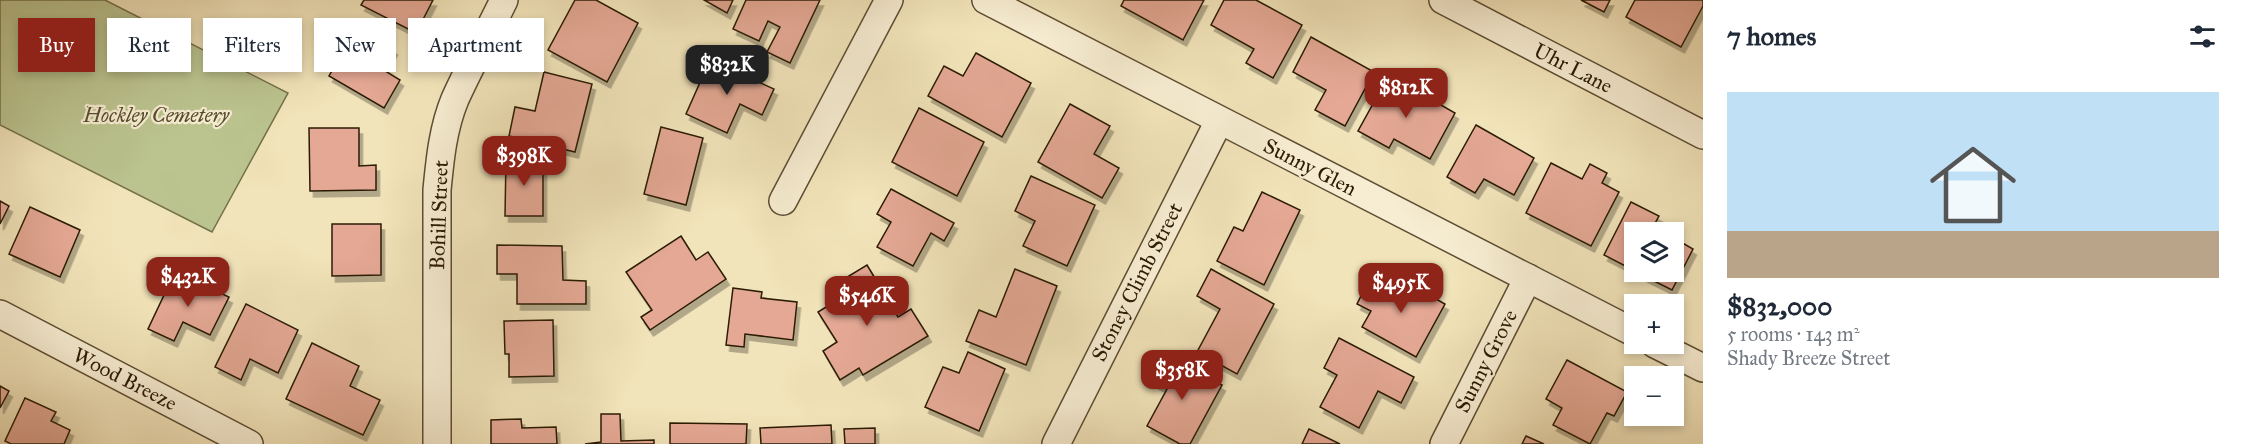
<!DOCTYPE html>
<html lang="en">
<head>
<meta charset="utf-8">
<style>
  :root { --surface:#fff; --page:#f2f2f3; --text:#1f2937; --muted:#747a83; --line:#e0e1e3; --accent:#8f2418 }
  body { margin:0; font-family:"IM FELL Great Primer",serif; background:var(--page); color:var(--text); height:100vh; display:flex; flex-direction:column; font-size:22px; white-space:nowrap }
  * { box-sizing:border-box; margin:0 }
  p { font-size:20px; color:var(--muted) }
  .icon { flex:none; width:33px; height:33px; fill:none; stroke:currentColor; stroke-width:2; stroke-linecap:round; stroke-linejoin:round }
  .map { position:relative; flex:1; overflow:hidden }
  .sheet { display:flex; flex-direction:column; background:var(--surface); width:540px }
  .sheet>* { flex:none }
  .top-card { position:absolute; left:18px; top:18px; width:570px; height:54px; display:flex; gap:12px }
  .buttons { position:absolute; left:1624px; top:222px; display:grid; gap:12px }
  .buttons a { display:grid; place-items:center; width:60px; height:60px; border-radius:0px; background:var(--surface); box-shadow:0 3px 9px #0003; font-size:30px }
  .price { position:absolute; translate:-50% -51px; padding:0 14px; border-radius:12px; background:var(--accent); color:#fff; font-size:20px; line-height:39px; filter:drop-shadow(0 2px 3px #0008) }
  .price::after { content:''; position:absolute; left:50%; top:36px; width:18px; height:14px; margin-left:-9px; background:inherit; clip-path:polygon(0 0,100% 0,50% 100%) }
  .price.active { background:#222; color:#fff }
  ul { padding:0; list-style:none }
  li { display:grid; align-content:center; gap:12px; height:318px; padding:0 24px }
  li+li { border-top:2px solid var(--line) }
  li span { display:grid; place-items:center; height:186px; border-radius:0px; color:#555 }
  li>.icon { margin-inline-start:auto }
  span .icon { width:108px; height:108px; fill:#fffc; stroke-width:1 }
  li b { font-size:26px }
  h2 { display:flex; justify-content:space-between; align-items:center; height:72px; padding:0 24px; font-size:26px }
  .pill { padding:0 21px; border-radius:0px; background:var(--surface); box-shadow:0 3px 9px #0003; font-size:21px; line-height:54px }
  .pill.active { background:var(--accent); color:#fff }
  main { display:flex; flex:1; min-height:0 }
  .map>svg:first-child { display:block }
  .green { fill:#bbc48f; stroke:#73704a; stroke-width:1.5 }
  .building { fill:#e4a894; stroke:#2b1b06; stroke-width:1.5; filter:url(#shadow) }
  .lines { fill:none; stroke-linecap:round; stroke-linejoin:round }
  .minor-casing { stroke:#5d4d33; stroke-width:30 }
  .minor { stroke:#f7edd2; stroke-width:27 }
  .labels { text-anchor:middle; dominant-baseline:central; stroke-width:4.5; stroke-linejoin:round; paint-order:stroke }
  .street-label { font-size:21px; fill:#2b1b06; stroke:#f7edd2 }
  .park-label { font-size:21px; font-style:italic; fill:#564e2f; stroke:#f7edd2 }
</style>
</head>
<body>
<main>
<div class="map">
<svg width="1703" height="444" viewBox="0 0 1703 444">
  <defs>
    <filter id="shadow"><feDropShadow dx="3.5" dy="6" stdDeviation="0" flood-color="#0004"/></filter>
  </defs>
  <rect width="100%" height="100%" fill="#f2e4ba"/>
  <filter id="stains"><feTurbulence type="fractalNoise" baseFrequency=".00333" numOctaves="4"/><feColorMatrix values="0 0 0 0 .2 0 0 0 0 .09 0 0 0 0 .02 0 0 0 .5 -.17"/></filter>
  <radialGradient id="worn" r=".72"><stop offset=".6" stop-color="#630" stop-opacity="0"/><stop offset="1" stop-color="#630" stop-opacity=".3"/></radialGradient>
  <path class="green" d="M0,0H105L288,93L212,232L0,125Z"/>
  <g class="building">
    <path d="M364,0H433L416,33L361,5Z"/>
    <path d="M575,0H596L638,23L607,82L548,50Z"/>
    <path d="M704,0H733L727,13Z"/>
    <path d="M746,0H820L790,63L767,52L780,27L768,21L759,41L733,29Z"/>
    <path d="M1124,0H1204L1183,40L1121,6Z"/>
    <path d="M1224,0H1256L1302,25L1273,78L1246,63L1254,49L1211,25Z"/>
    <path d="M1581,0H1610L1604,12Z"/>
    <path d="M1635,0H1703V6L1681,47L1626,17Z"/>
    <path d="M357,27L394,49L382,69L400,80L384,108L329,76Z"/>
    <path d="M1311,37L1374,72L1345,126L1315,110L1326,90L1293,72Z"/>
    <path d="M976,53L1031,83L1002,137L928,96L944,66L963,76Z"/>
    <path d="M710,60L774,89L762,115L740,104L727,133L686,114Z"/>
    <path d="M544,72L592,84L575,152L509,136L515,107L535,111Z"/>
    <path d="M1389,75L1455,113L1430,159L1394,139L1389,148L1358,131Z"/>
    <path d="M1070,104L1110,126L1094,154L1119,168L1102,198L1038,162Z"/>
    <path d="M919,108L984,142L957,196L892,162Z"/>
    <path d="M1476,125L1534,158L1514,195L1484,179L1475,193L1447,177Z"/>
    <path d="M661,127L703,138L686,205L644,194Z"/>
    <path d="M309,128H359V166L376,165V190L310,191Z"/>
    <path d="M506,158L543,159V216H505Z"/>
    <path d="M1551,163L1582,179L1590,164L1607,173L1602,183L1619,192L1591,246L1526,213Z"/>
    <path d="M1031,176L1095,205L1067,266L1023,246L1035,221L1015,211Z"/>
    <path d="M891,189L954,223L944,241L931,233L913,266L877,247L891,222L877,214Z"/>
    <path d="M1262,192L1300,210L1264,285L1217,261L1234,227L1243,231Z"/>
    <path d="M0,201L9,206L0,224Z"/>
    <path d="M1631,202L1659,216L1653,227L1663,232H1635V271L1604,255Z"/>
    <path d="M30,207L80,230L60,277L9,254Z"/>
    <path d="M332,224H381V275L332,276Z"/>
    <path d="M681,236L696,260L708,252L726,279L650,330L641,317L652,310L626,272Z"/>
    <path d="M1674,238L1693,249L1672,290L1636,272H1674Z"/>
    <path d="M497,245L562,246L563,280L586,281V304H517V274H497Z"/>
    <path d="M867,265L898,317L911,309L928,336L863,375L859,368L840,380L823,351L837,342L818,312L847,294L839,282Z"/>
    <path d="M1015,269L1057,286L1026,365L966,341L979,310L996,317Z"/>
    <path d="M1211,269L1274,304L1237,374L1197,352L1220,309L1197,296Z"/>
    <path d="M175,272L229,297L210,335L183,322L174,341L148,329Z"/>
    <path d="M1389,272L1445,304L1416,357L1362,327L1371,311L1357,304L1366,286L1378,293Z"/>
    <path d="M733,288L762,292L761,298L797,302L793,340L745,334L744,347L726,345Z"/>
    <path d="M246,304L298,330L278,373L250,359L241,380L215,367Z"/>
    <path d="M553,320L554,376L509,377V354H505L504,321Z"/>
    <path d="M1339,338L1414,377L1401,403L1378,391L1359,428L1320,407L1337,375L1324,368Z"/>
    <path d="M312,343L359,366L350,386L380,400L363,435L286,399Z"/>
    <path d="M968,352L1005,369L979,431L925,407L943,367L959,373Z"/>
    <path d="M1167,355L1222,385L1190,444H1180L1147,426L1167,389L1153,382Z"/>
    <path d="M1567,360L1627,392L1614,416L1607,413L1590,444L1553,425L1562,408L1546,399Z"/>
    <path d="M0,386L9,391L0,408Z"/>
    <path d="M25,398L56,412L51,421L70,430L64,444H11L5,441Z"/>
    <path d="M601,414H620L621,441L654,440V444H585L601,442Z"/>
    <path d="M521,419L522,428L556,427L557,444H491V420Z"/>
    <path d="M670,423L747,424L746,444H670Z"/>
    <path d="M831,425L832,444H761L760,428Z"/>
    <path d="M875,428V444H845L844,429Z"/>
    <path d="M1309,429L1340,444H1302Z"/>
    <path d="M1526,436L1544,444H1522Z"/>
  </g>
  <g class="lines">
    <defs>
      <g id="minor">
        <path d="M986,0L1635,333"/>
        <path d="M1443,0L1703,135"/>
        <path d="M783,201L889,0"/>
        <path d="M0,314L249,444"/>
        <path d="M1655,344L1703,368"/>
        <path d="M437,444V190C440,159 443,128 455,99C470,66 488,33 504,0"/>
        <path d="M1056,444L1219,121"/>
        <path d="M1444,444L1528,278"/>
      </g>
    </defs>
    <use href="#minor" class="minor-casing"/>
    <use href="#minor" class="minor"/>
  </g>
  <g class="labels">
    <g class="street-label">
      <text transform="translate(1573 68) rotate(27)">Uhr Lane</text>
      <text transform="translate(1310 167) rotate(27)">Sunny Glen</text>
      <text transform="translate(439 215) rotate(-88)">Bohill Street</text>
      <text transform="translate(1137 282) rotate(-63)">Stoney Climb Street</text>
      <text transform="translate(1486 361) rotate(-63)">Sunny Grove</text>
      <text transform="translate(125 379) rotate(27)">Wood Breeze</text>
    </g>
    <g class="park-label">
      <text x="156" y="115">Hockley Cemetery</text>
    </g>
  </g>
  <rect width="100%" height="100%" filter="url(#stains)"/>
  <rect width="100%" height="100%" fill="url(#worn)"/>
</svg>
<div class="buttons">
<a><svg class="icon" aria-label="layers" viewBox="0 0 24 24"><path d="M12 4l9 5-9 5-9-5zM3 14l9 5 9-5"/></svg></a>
<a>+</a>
<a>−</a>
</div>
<b class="price active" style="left:727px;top:96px">$832K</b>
<b class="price" style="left:1406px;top:119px">$812K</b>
<b class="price" style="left:524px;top:187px">$398K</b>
<b class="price" style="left:188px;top:308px">$432K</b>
<b class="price" style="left:1401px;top:314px">$495K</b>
<b class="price" style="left:867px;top:327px">$546K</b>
<b class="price" style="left:1182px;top:401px">$358K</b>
<div class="top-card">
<a class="pill active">Buy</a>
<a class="pill">Rent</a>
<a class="pill">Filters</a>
<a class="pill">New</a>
<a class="pill">Apartment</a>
</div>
</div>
<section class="sheet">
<h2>7 homes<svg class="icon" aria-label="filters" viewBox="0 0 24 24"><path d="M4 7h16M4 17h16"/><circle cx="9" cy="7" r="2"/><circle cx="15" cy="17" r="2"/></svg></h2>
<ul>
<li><span style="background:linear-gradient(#bfe0f5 75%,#b9a48a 0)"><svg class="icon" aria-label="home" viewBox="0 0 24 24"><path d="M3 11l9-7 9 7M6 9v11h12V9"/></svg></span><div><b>$832,000</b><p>5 rooms · 143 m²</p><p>Shady Breeze Street</p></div></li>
</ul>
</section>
</main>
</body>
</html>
